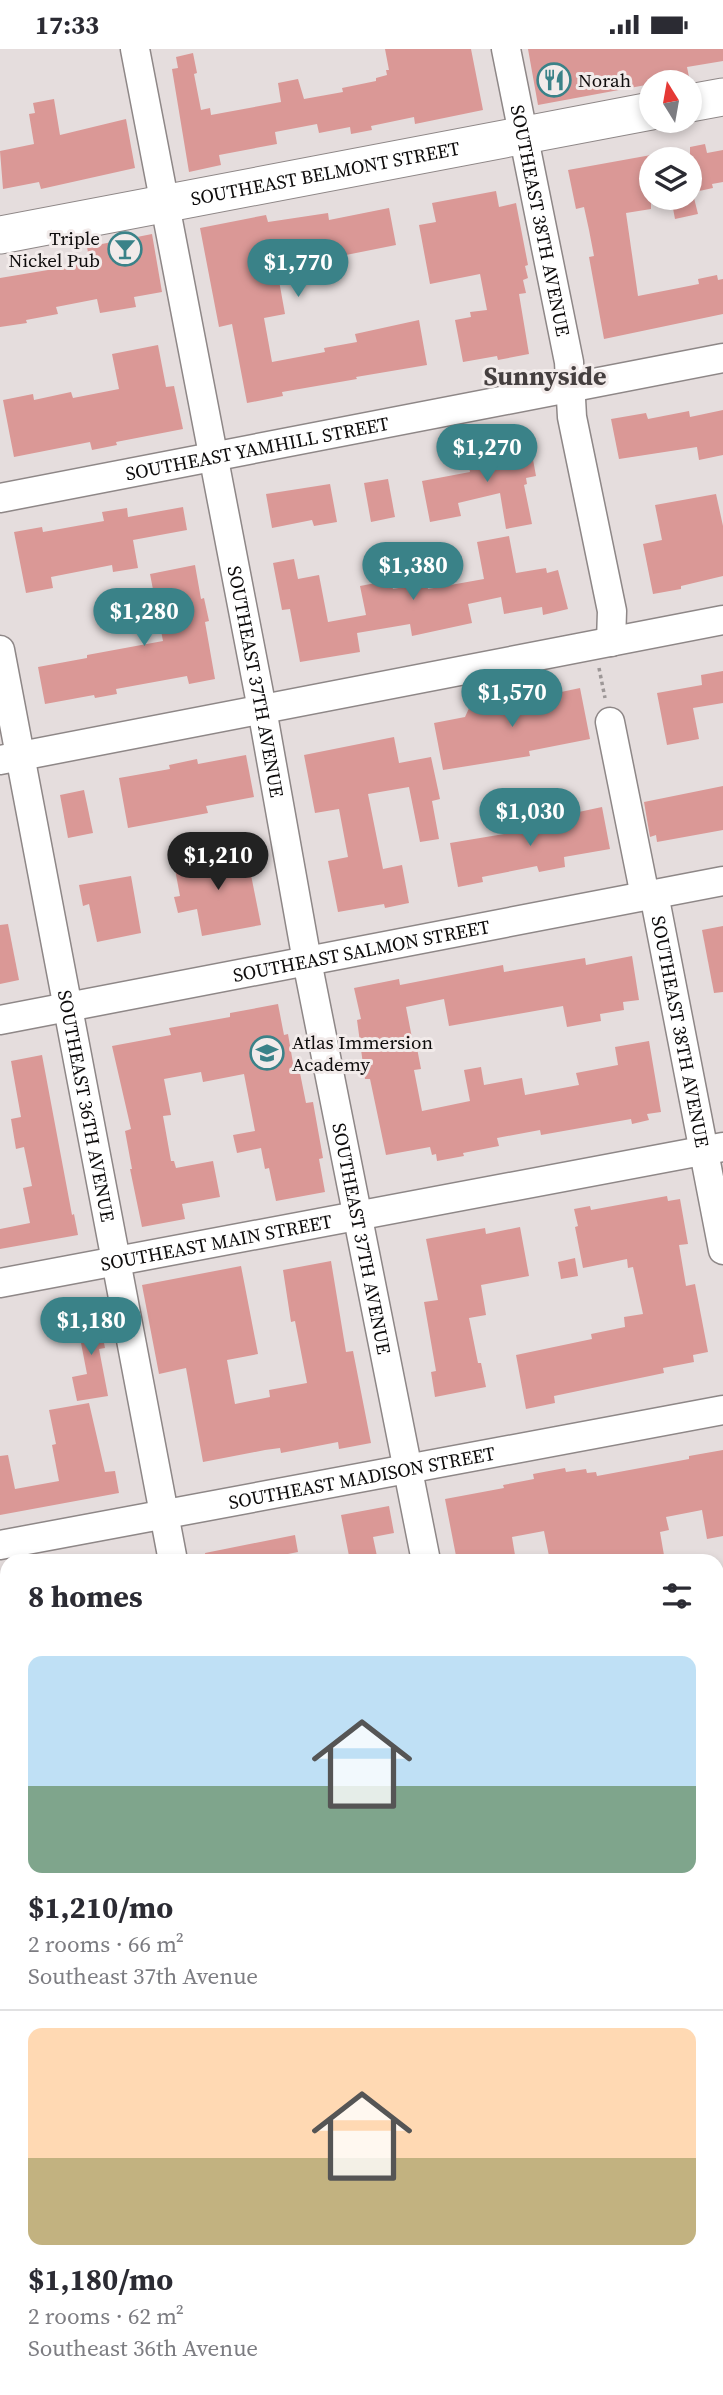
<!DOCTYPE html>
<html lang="en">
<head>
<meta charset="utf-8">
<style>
  :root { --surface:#fff; --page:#f7f7f7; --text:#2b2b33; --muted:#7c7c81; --line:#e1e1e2; --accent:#3a8288 }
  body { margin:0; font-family:"Source Serif 4",serif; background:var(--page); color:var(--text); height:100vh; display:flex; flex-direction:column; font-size:26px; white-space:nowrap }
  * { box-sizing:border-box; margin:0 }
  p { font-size:23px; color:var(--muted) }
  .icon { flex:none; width:38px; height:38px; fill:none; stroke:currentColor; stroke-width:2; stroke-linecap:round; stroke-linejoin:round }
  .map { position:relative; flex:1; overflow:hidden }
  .side { position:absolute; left:0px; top:1505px; width:724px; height:842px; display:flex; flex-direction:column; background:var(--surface); border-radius:21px 21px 0 0; box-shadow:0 4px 10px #0003 }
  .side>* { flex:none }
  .needle { width:46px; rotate:349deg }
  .fabs { position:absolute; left:639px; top:21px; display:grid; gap:14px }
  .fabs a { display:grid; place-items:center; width:63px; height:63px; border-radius:50%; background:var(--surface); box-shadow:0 4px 10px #0003; font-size:35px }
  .price { position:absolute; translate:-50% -60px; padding:0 16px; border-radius:24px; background:var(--accent); color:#fff; font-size:23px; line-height:46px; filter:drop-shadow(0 2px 4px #0008) }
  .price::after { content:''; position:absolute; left:50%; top:42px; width:21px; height:16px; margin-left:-10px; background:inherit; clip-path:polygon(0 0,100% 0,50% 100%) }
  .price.on { background:#222; color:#fff }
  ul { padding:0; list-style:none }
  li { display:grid; align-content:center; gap:14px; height:371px; padding:0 28px }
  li+li { border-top:2px solid var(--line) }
  li span { display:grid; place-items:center; height:217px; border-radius:14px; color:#555 }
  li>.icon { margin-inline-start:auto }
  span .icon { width:126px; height:126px; fill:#fffc; stroke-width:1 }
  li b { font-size:30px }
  h2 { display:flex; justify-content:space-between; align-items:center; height:84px; padding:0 28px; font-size:30px }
  .status { display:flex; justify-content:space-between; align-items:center; height:49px; padding:0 35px; background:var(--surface); direction:ltr }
  .status svg { height:19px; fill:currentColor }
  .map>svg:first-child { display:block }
  .building { fill:#da9896 }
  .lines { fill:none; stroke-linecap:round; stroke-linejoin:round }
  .minor-casing { stroke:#8e8787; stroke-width:31 }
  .major-casing { stroke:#8e8787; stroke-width:39 }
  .path { stroke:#9d9797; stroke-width:3.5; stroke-dasharray:3.5 3.5; stroke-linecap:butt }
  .minor { stroke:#fff; stroke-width:28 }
  .major { stroke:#fff; stroke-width:37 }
  .labels { text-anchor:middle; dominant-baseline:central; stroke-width:6; stroke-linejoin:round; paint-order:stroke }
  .poi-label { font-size:19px; fill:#0e0c0c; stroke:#f2ebea; text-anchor:start }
  .street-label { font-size:19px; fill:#0e0c0c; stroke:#f2ebea }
  .district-label { font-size:26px; font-weight:bold; fill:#453f3f; stroke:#f2ebea }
</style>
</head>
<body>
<div class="status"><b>17:33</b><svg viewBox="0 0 49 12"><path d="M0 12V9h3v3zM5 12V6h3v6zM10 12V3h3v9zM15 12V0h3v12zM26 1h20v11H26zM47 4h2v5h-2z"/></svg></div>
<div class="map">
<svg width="723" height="2346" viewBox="0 0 723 2346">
  <rect width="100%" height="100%" fill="#e5dddd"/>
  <g class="building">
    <path d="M385,0H471L483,61L415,75L414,68L371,77L372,81L351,85L350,78L319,84L317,75L275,83L277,95L219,106L221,116L189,123L172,20L178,19L176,8L193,4L197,24L194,25L201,61L210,59L211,66L281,53L278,34L298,30L304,50L343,43L342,39L376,32V29L387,26L386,21H389Z"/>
    <path d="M528,0H723V12L687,18L689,28L538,56Z"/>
    <path d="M54,50L60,86L126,70L135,119L41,140L39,133L3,140L0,102L34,95L29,65L35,64L33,54Z"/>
    <path d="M705,95L707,104L723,101V133L712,135L713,139L690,144V98Z"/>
    <path d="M651,106V160L626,164L638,247L699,235L698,230L717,226L718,231L723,230V265L604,290L589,208L594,207L589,181L584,158L576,160L568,121Z"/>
    <path d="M496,142L499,158L516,154L528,216L525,217L528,229L523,231L526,244L519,245L529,305L498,311L497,307L463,313L455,271L471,268L470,263L487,261L480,225L430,235L419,176L436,173L432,154Z"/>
    <path d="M671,149H694L698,165L675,170Z"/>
    <path d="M389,159L396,196L341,207L340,202L276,215L285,265L264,269L272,313L325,303L324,299L357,293L355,285L419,271L427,316L356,328L357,330L282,343L283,347L247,354L232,275L219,278L200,179L266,166L268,173L328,164L329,171Z"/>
    <path d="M152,185L162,243L134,248L136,258L100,264L97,250L56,258L58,265L26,271L27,274L0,278V229L90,214L87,198Z"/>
    <path d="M158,296L166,338L174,337L183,380L116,393L117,396L92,401L90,393L14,408L3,351L33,345L34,351L71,343L73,349L119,340L112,305Z"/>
    <path d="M723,361V406L699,411L697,398L619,410L611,370L646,364L648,370L689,362L690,368Z"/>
    <path d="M526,388L527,394H530L536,427L526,429L527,435L524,436L532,475L506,480L500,444L458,454L461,467L430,473L422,432L470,423L467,408L500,401L502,399L501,393Z"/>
    <path d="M388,430L395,468L371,473L364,434Z"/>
    <path d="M330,435L337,473L314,477L312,471L272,479L266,445Z"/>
    <path d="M716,445L723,477V527L681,537V540L653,545L643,495L662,491L655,456Z"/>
    <path d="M183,458L187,481L133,491L138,519L113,523L112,516L51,528L53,539L26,544L14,483L42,478L43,483L104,472L102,463L127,459L128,468Z"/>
    <path d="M509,487L516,524L546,519L547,524L558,521L568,560L543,566L542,558L504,565L501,548L468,555L472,574L412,587L410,575L357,584L360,603L300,613L290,560L282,561L273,514L294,510L298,530L319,526L328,573L366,566L360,537L391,531L393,540L427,534L428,540L484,530L477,493Z"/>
    <path d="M195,516L201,550L204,549L209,572L205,573L215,630L189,635L187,627L116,640L117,645L95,649L94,646L45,655L38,618L87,609V606L163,592L150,525Z"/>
    <path d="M723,622V654L693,659L699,690L667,696L657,644L702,636L701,626Z"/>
    <path d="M580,639L590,690L529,702L530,707L443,721L434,674L465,668L470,657L499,651L500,656Z"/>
    <path d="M394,688L399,714L431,708L440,750L432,752L439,790L420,793L409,738L368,745L383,820L402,816L409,854L385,859L384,855L338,863L328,812L348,808L339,760L315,764L304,706Z"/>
    <path d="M246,706L254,748L206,757L208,764L128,779L119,729L170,720L169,716L197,710L198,715Z"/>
    <path d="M723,737V781L657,793L656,786L650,788L644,753Z"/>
    <path d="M84,741L93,784L68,789L60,746Z"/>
    <path d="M602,758L610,800L564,808L565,818L539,823L537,817L482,828L483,833L458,838L450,794L576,773L574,764Z"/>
    <path d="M246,801L261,876L202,887L197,860L178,864L174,848L180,847L174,815Z"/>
    <path d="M131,827L141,884L97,893L89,855L83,857L79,836Z"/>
    <path d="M8,875L19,931L0,935V876Z"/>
    <path d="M723,877V943L714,944L702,881Z"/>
    <path d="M632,907L639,951L623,953L624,961L600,965L601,972L567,978L563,957L449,977L444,950L406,958L414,999H417L421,1020L414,1021L422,1062L470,1052L464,1021L481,1018L484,1036L522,1029L525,1046L579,1036L576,1024L618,1016L615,998L649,992L661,1063L647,1065L649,1071L632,1075L631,1070L541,1086L540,1081L497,1089L499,1097L463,1104L464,1107L437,1112L436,1105L432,1106L430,1098L386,1106L370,1030H365L357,971L361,970L354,939L399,930L400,936L503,916L504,923L585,909L586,916Z"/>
    <path d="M278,955L284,986L288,985L294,1020L299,1019L306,1054L313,1053L323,1109L319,1110L325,1143L276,1152L269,1119L265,1120L261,1099L237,1104L233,1086L255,1082L244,1025L203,1033L201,1023L164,1030L171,1066L163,1067L171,1112H174L176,1119L213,1112L220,1148L182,1155L185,1170L142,1178L130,1120H132L125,1082L131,1080L112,997L171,986L169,979L230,968V964Z"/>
    <path d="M42,1006L72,1166L74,1165L78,1186L0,1200V1180L30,1174L23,1139L32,1137L24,1098L16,1100L11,1070L21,1068L11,1012Z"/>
    <path d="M667,1147L668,1152L680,1150L688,1195L679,1196L686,1237L695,1235L708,1303L693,1306L694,1313L663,1319L664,1324L554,1347L555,1354L526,1360L516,1306L592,1290L591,1285L625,1278L624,1268L643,1265L633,1218L628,1219L627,1210L583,1219L575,1178L578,1177L574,1160L590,1157L591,1161Z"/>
    <path d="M520,1178L529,1227L481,1236L486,1266L469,1269L478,1314H481L486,1338L435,1348L431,1323L436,1322L424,1253L438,1251L426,1190L485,1179L486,1185Z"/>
    <path d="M575,1209L578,1227L561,1230L558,1213Z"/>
    <path d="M331,1212L346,1303L353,1302L371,1394L339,1400L338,1393L281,1404L280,1399L265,1401L203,1413L186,1319L159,1325L142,1236L241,1217L258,1305L227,1311L235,1355L270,1348L269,1341L307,1334L295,1272L291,1273L283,1221Z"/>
    <path d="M91,1260L92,1264L98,1263L105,1299L99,1300L108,1347L77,1352L72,1328L87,1325L75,1263Z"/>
    <path d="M89,1354L105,1423L115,1422L119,1444L0,1466V1407L8,1406L15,1440L59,1432L52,1396L56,1395L49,1361Z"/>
    <path d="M723,1401V1487L707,1490L702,1461L666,1468L669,1481L660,1483L665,1512H550L544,1482L512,1488L516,1512H457L445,1450L504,1439L503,1436L534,1430L533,1425L565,1419L566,1423L586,1420L587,1424L596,1423L597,1427L689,1410V1407Z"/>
    <path d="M389,1457L394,1484L373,1488L378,1512H350L341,1466Z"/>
    <path d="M295,1486L298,1503L268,1509L269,1512H206L205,1504Z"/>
  </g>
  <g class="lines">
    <defs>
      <g id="minor">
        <path id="s1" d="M135,0L262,660L307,912L426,1512"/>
        <path id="s2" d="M506,0L569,313L572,368L612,562L611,593"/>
        <path id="s3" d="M0,449L723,309"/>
        <path id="s4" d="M0,601L173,1512"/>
        <path d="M610,673L645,847"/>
        <path d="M0,711L723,571"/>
        <path id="s5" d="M654,845L723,1201"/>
        <path id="s6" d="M0,971L723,832"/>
        <path id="s7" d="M0,1234L723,1098"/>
        <path id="s8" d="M0,1496L723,1361"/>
        <path d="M718,1886L723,1885"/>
        <path d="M718,2110L723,2109"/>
        <path d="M133,2340L135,2346"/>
        <path d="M384,2340L385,2346"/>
        <path d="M620,2340L621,2346"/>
        <path d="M694,2346L723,2341"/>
      </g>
      <g id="major">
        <path d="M690,54L723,48"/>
        <path id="s9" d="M0,186L651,62"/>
        <path d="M718,1665L723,1664"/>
        <path d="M0,1803L7,1801"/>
      </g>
    </defs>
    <use href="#minor" class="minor-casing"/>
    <use href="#major" class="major-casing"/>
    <path class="path" d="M599,619L605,649"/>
    <use href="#minor" class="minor"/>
    <use href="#major" class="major"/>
  </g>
  <defs>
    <symbol id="restaurant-ring" viewBox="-11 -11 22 22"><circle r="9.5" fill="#f2ebea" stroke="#3a8288" stroke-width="1.5"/><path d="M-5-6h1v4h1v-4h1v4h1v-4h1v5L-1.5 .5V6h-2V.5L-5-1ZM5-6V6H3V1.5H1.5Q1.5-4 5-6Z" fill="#3a8288"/></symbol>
    <symbol id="bar-ring" viewBox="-11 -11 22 22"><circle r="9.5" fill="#f2ebea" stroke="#3a8288" stroke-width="1.5"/><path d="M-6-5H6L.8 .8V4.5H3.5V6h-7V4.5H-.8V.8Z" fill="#3a8288"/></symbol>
    <symbol id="school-ring" viewBox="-11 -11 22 22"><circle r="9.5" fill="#f2ebea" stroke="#3a8288" stroke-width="1.5"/><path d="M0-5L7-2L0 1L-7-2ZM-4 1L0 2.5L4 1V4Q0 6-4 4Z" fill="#3a8288"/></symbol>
  </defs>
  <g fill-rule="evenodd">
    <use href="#restaurant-ring" x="535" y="12" width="38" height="38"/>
    <use href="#bar-ring" x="106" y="181" width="38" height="38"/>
    <use href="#school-ring" x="248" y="985" width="38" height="38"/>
  </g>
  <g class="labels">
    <g class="poi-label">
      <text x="578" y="31">Norah</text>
      <text x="100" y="189" text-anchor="end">Triple<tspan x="100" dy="22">Nickel Pub</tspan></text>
      <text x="292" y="993">Atlas Immersion<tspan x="292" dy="22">Academy</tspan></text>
    </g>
    <g class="street-label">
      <text stroke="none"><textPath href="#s9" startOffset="331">SOUTHEAST BELMONT STREET</textPath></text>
      <text stroke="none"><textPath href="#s2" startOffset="175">SOUTHEAST 38TH AVENUE</textPath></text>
      <text stroke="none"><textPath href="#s3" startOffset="262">SOUTHEAST YAMHILL STREET</textPath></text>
      <text stroke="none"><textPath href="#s1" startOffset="644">SOUTHEAST 37TH AVENUE</textPath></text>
      <text stroke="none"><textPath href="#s6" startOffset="368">SOUTHEAST SALMON STREET</textPath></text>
      <text stroke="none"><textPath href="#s5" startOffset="140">SOUTHEAST 38TH AVENUE</textPath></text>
      <text stroke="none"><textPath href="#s4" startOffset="464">SOUTHEAST 36TH AVENUE</textPath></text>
      <text stroke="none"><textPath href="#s1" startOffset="1211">SOUTHEAST 37TH AVENUE</textPath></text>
      <text stroke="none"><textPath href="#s7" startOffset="220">SOUTHEAST MAIN STREET</textPath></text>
      <text stroke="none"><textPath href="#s8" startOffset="368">SOUTHEAST MADISON STREET</textPath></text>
    </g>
    <g class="district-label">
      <text x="545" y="327">Sunnyside</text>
    </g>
  </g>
</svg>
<div class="fabs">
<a><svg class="needle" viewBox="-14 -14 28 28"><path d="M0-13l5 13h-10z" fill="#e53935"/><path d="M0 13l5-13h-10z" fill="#7c7c81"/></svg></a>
<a><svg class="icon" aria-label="layers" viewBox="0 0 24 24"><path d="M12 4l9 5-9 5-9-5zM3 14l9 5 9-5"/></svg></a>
</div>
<b class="price" style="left:298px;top:250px">$1,770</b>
<b class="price" style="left:487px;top:435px">$1,270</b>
<b class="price" style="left:413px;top:553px">$1,380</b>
<b class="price" style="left:144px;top:599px">$1,280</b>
<b class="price" style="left:512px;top:680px">$1,570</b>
<b class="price" style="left:530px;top:799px">$1,030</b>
<b class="price on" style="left:218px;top:843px">$1,210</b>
<b class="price" style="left:91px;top:1308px">$1,180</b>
<section class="side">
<h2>8 homes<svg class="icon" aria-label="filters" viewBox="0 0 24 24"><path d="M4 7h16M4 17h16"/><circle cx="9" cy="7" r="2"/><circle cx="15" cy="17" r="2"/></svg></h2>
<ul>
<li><span style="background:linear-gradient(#bfe0f5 60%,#7fa58c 0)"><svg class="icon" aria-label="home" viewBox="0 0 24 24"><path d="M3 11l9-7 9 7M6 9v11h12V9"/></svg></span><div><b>$1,210/mo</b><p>2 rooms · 66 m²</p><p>Southeast 37th Avenue</p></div></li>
<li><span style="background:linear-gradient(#ffd9b3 60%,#c2b280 0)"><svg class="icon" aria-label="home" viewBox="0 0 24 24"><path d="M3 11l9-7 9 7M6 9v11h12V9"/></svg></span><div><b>$1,180/mo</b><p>2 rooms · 62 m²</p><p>Southeast 36th Avenue</p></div></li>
</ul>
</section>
</div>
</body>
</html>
